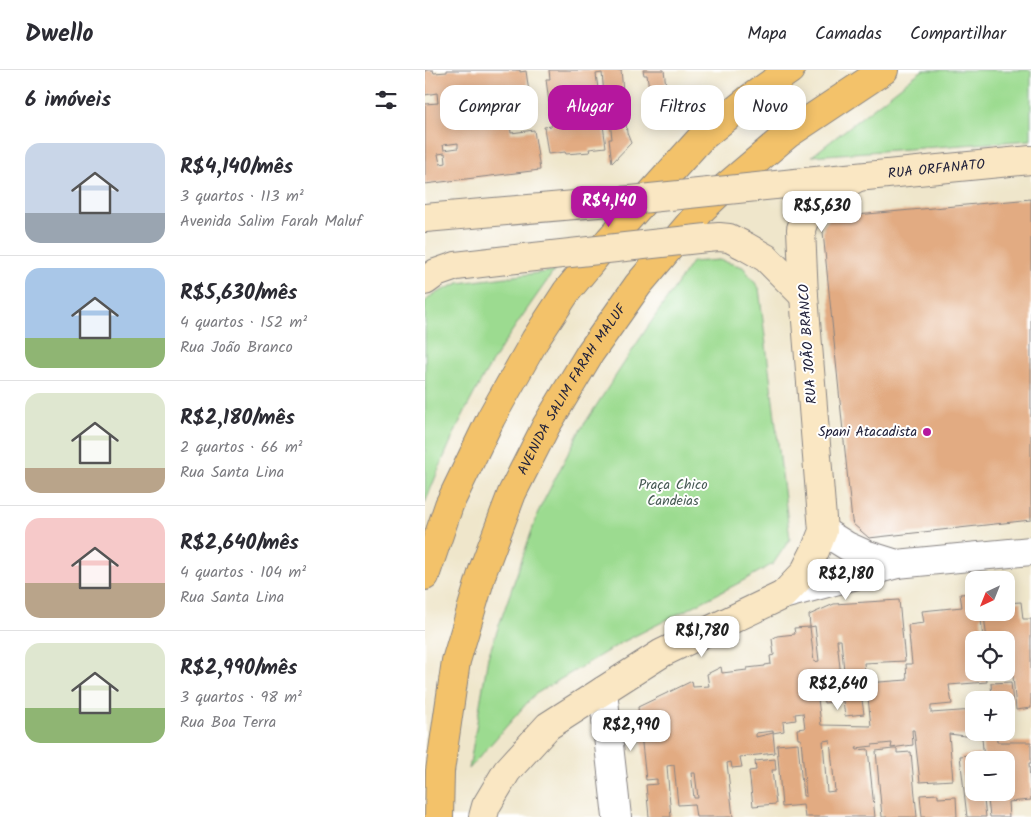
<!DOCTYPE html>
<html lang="pt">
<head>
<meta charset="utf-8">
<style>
  :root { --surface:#fff; --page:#f7f7f7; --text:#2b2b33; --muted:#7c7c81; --line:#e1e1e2; --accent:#b5179e }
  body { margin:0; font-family:Kalam,sans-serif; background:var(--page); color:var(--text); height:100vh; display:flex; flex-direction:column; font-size:19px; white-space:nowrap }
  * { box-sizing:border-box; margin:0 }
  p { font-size:16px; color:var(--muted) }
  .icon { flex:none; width:28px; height:28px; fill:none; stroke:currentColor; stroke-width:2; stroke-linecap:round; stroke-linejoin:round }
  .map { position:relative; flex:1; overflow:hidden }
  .sheet { display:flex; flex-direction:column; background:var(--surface); width:425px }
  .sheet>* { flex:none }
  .banner { position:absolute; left:15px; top:15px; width:475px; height:45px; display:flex; gap:10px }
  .needle { width:32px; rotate:223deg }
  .tools { position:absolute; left:540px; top:501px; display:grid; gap:10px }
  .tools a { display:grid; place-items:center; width:50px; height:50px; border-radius:10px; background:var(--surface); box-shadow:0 2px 12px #0003; font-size:25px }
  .price { position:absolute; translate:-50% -42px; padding:0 11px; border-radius:10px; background:#fff; color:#222; font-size:16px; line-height:32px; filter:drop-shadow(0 1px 2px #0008) }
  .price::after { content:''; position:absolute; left:50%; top:30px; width:15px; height:11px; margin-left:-8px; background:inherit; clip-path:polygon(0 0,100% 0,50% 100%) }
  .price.on { background:var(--accent); color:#fff }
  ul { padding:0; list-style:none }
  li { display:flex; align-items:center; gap:15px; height:125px; padding:0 25px }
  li+li { border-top:1px solid var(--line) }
  li span { display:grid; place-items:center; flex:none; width:140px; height:100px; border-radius:15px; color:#555 }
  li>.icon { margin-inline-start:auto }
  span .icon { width:60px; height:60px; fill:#fffc; stroke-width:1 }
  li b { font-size:21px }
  h2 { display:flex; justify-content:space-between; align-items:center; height:60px; padding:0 25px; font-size:21px }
  .pill { padding:0 18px; border-radius:15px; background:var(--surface); box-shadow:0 2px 12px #0003; font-size:18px; line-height:45px }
  .pill.on { background:var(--accent); color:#fff }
  header { display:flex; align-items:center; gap:30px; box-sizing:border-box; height:70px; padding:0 25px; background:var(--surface); border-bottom:1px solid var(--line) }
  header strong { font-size:24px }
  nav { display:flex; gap:28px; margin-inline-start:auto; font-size:18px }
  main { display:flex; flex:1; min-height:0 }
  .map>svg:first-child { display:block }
  .green { fill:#9cdb90; stroke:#5f7e66 }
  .building { fill:#e2ab82; fill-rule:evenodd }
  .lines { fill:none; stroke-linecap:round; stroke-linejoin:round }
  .street-casing { stroke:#888483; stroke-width:30 }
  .secondary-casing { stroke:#888483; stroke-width:30 }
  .highway-casing { stroke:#888483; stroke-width:30 }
  .street { stroke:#fff; stroke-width:28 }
  .secondary { stroke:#fae7c3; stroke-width:28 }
  .highway { stroke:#f3c26a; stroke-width:28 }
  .secondary-bridge-casing { stroke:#888483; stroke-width:30; stroke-linecap:butt }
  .secondary-bridge { stroke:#fae7c3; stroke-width:28 }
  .poi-dot { fill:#b5179e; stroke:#fff; stroke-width:2 }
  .labels { text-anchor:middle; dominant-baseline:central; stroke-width:4; stroke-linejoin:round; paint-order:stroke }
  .street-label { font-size:14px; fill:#22223b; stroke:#fff }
  .poi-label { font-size:14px; fill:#22223b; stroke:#fff; text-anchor:end }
  .park-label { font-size:14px; fill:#475a54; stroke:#fff }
</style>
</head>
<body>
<header>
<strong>Dwello</strong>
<nav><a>Mapa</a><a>Camadas</a><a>Compartilhar</a></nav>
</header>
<main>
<section class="sheet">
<h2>6 imóveis<svg class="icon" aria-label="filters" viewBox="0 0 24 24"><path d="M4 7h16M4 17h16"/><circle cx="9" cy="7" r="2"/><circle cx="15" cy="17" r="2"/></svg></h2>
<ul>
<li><span style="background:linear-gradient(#c9d6e8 70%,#9aa5b1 0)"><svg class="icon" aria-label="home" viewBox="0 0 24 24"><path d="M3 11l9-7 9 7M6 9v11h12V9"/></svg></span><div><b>R$4,140/mês</b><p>3 quartos · 113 m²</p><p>Avenida Salim Farah Maluf</p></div></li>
<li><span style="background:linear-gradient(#a9c7e8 70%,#8fb573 0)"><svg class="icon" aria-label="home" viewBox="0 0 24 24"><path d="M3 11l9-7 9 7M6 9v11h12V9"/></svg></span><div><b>R$5,630/mês</b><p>4 quartos · 152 m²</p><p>Rua João Branco</p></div></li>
<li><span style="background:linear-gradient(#dfe7d0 75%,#b9a48a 0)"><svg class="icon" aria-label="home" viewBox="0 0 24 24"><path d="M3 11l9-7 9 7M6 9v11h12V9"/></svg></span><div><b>R$2,180/mês</b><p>2 quartos · 66 m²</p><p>Rua Santa Lina</p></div></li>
<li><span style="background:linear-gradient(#f6c9c9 65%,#b9a48a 0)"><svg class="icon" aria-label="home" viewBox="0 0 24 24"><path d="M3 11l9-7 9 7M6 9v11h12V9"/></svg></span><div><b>R$2,640/mês</b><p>4 quartos · 104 m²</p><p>Rua Santa Lina</p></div></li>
<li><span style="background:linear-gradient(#dfe7d0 65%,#8fb573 0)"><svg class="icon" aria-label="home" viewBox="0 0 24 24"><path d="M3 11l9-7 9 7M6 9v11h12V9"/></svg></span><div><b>R$2,990/mês</b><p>3 quartos · 98 m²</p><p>Rua Boa Terra</p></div></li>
</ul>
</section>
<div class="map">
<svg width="606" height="747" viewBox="0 0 606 747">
  <rect width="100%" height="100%" fill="#fff"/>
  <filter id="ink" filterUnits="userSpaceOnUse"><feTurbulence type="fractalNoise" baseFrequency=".02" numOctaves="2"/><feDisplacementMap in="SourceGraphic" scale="10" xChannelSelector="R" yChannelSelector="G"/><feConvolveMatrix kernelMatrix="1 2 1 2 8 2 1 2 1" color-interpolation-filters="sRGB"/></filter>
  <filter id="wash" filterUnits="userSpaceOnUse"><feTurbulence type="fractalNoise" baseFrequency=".0096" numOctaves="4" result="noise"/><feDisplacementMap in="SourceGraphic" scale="20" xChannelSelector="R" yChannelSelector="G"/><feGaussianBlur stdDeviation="1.12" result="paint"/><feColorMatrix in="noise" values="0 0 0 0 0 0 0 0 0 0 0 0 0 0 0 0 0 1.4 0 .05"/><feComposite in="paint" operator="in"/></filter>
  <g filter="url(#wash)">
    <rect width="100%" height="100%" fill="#efe6cb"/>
    <g class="green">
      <path d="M498,0H606V70L387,86L488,7Z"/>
      <path d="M294,190L318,197L334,218L365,469L348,494L312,514L196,573L109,625L44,699L63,587L114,440L154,362L216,267L267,192Z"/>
      <path d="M129,201C101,241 72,280 49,324C30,359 15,396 0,433V232L7,225L34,213Z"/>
    </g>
    <g id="blocks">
      <g class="building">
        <path d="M0,0H8L9,3L22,2V0H95V2L101,1L108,51L85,54L86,63L109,60L115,100L0,114V34L13,33L12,23L0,25ZM33,73V78L19,80L18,75ZM20,83L21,93L15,94L13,84Z"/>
        <path d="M124,0H196L202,63L206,73L187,93L184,69H187L182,23L179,24L177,3L171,4L181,77L164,79L165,82L141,84L140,82L123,84L119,57L127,56L121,9H125Z"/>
        <path d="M218,0H239L243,32L228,44L222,5H219Z"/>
        <path d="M606,129V450L444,468L428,454L427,451L398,162L399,156L404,149L410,147Z"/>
        <path d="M549,523V542H581V533L596,532L598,549H606V638L591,640L588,606H584L581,585V570H562L559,546L556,547L558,570H549V602H561L562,612L524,615L527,634L506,636V643L549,640V662H571L572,672H606V693H604L606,730L583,732L584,747H565L562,722H581V690H559L557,668L524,664L528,710L495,712L489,660H487L488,675L466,678L467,673L447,675L448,676L431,678L432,680L443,679L450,747H380L378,735L357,737L352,675L373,673L378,726H381L376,669H373L372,659L380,658L378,643L370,644L371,650L358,652L359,661L348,663V661L331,663V667L348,663L350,683L315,687L317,697L307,698L306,692L302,693L308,747H271L269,734L253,735L249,695L242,696L246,747H224L221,715L232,714V709L221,710L213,637L267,611L268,617L284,616L282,604L296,597L297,603L322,600V598L340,596V595L346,594L345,586L349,585L347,569L352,566L370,564L369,558L385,557L389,592L394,591L390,556L385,557L384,545L409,534L474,530L480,591L439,593L441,613L482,610L481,594H487L483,555L499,553L497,541L537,537L535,524ZM412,570H416L420,611H422L423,620L442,618L446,656L396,655L391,611L396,610L399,633L418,631L420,646L439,644L436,623L418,625ZM405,670L410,721L402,722L398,671ZM266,703H270L273,728H269Z"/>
        <path d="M586,612L588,634H581V630H567L566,613Z"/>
        <path d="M468,679H472V683L486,682L492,747H457L451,681Z"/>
        <path d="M554,684L555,690H549V722H558L561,747H542L535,686Z"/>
        <path d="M350,689L351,700H347L351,734L328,736L324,701L331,700L330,691Z"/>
        <path d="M513,724V728L531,727L532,747H497L495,725Z"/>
      </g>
    </g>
  </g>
  <g filter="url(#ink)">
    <use href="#blocks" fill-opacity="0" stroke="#888483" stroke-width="1"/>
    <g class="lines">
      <defs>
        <g id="street">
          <path d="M398,461L422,476L440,484L472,494"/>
          <path d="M358,525L472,494L606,481"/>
          <path d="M178,621L192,747"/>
        </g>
        <g id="secondary">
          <path id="s1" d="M370,113L606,90"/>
          <path d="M0,148L196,131"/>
          <path d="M282,168L294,167L304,168L320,176L341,188L379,226"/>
          <path d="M0,211L11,203L31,196L91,189"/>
          <path d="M58,747L61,736L82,701L123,656L237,583L358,525L379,503L390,481L398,461L379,226L376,159L383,141L393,130L433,107"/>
        </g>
        <g id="highway">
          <path d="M0,506L24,435L66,348L110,270L142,221L185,169L276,68L328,26L365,0"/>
          <path id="s2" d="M14,747L15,701L31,591L58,500L87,423L121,356L165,283L213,215L278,138L297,120L363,64L459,0"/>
        </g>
      </defs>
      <use href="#street" class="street-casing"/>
      <use href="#secondary" class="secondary-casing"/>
      <use href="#highway" class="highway-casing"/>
      <use href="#street" class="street"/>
      <use href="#secondary" class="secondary"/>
      <use href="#highway" class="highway"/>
      <defs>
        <g id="secondary-bridge">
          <path d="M196,131L370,113"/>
          <path d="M91,189L282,168"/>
        </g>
      </defs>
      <use href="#secondary-bridge" class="secondary-bridge-casing"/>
      <use href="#secondary-bridge" class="secondary-bridge"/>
    </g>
  </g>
  <circle class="poi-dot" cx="502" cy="362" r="5"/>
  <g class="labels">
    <g class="street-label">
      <text stroke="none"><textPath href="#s1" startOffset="142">RUA ORFANATO</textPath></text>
      <text transform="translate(383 274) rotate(-94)">RUA JOÃO BRANCO</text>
      <text stroke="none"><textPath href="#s2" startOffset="454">AVENIDA SALIM FARAH MALUF</textPath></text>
    </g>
    <g class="poi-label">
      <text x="492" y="362">Spani Atacadista</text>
    </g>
    <g class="park-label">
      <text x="248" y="415">Praça Chico<tspan x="248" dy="16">Candeias</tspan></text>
    </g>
  </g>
</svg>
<div class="tools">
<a><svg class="needle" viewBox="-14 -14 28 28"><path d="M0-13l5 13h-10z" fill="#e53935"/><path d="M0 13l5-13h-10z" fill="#7c7c81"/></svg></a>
<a><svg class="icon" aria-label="locate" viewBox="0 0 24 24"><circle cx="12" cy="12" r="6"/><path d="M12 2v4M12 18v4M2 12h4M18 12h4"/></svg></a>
<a>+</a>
<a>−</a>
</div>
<b class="price on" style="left:184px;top:158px">R$4,140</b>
<b class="price" style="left:397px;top:163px">R$5,630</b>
<b class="price" style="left:421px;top:531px">R$2,180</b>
<b class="price" style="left:277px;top:588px">R$1,780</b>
<b class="price" style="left:413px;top:641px">R$2,640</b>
<b class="price" style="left:206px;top:682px">R$2,990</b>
<div class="banner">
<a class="pill">Comprar</a>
<a class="pill on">Alugar</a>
<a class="pill">Filtros</a>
<a class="pill">Novo</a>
</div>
</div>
</main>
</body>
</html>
